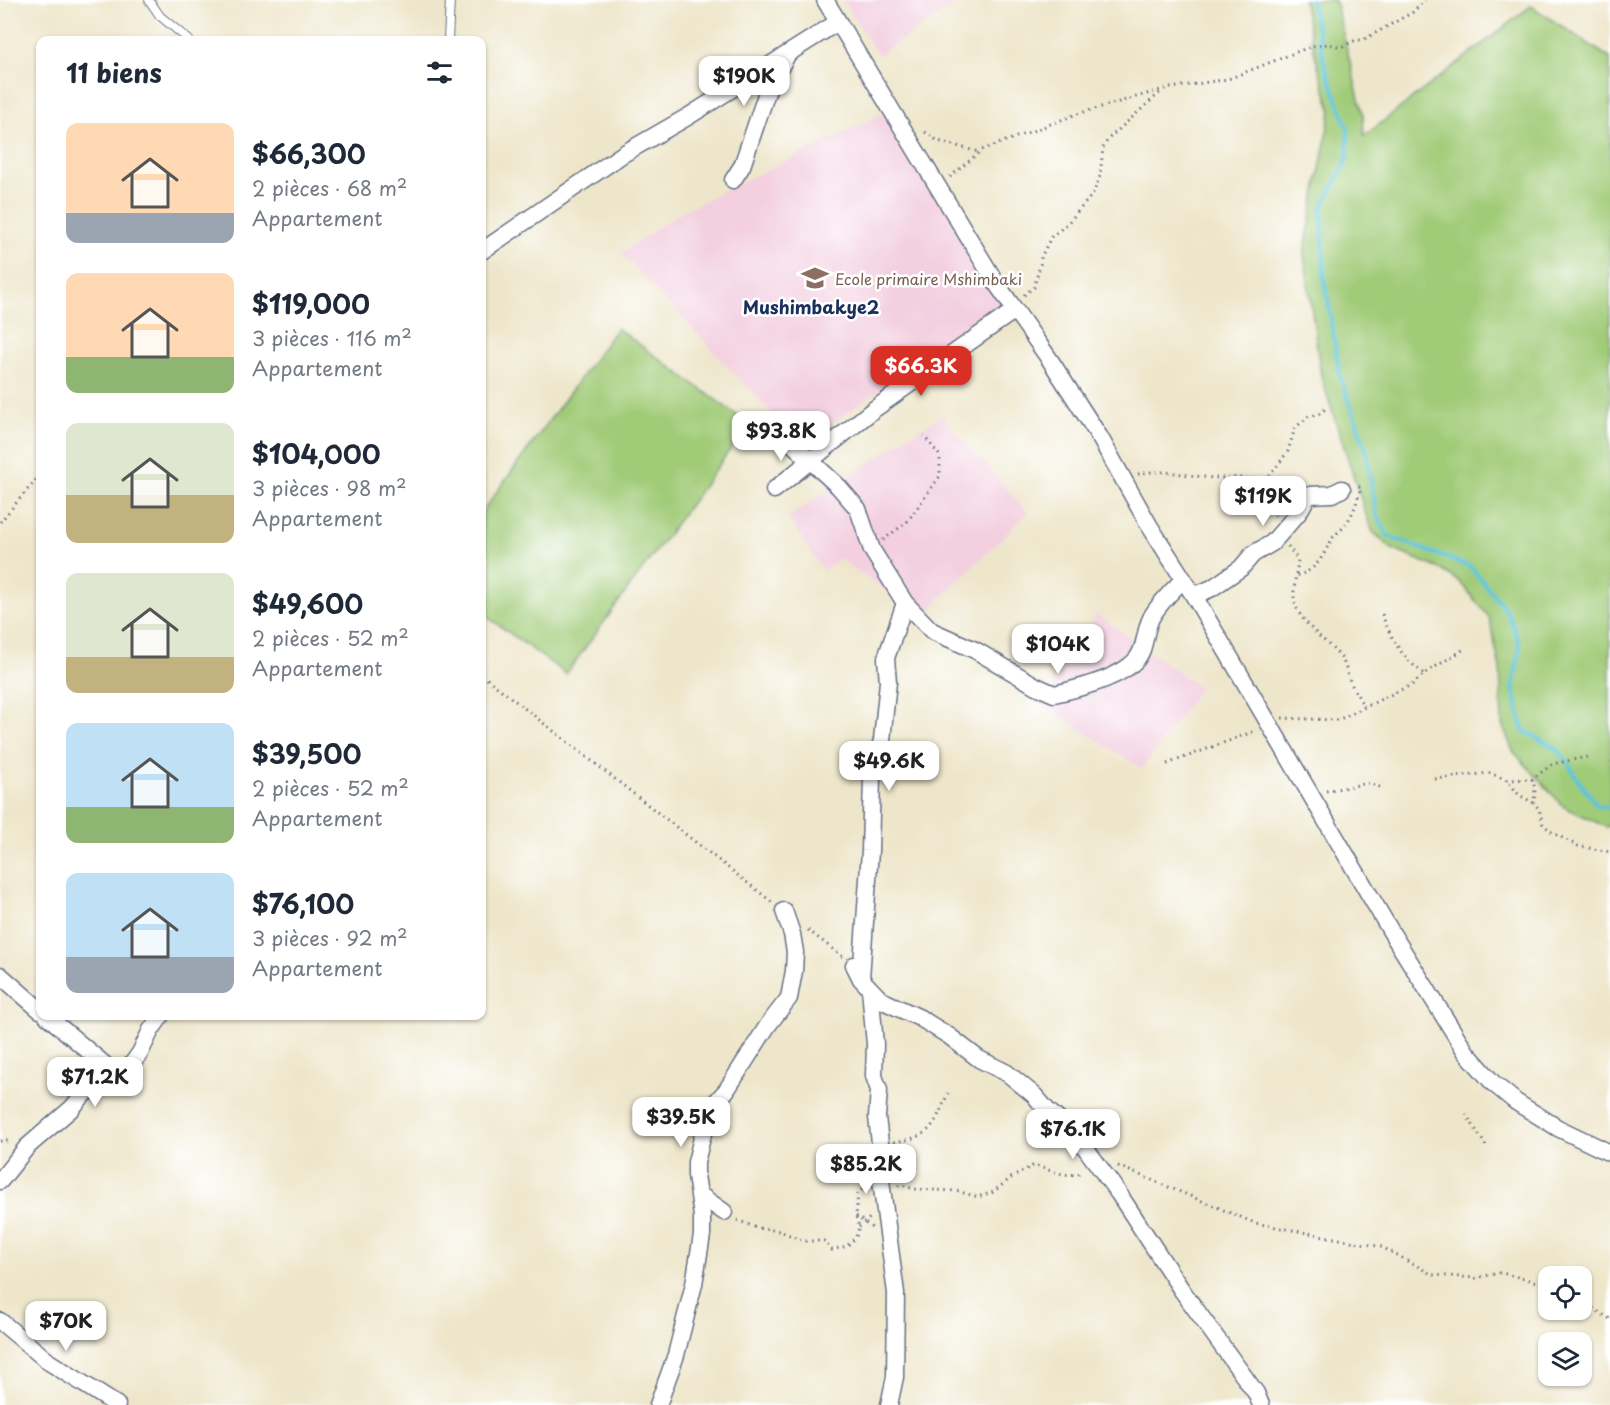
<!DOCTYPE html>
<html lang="fr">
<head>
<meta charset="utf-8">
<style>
  :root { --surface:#fff; --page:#f2f2f3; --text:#1f2937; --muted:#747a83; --accent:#d93025 }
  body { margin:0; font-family:"Playpen Sans",sans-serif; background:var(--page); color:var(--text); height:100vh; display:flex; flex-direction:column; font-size:22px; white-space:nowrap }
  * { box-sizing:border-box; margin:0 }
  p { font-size:20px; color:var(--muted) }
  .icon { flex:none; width:33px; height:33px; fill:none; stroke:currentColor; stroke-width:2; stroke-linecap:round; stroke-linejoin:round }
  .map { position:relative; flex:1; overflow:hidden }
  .sheet { position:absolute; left:36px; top:36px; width:450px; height:984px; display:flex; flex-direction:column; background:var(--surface); border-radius:12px; box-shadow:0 2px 4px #0004 }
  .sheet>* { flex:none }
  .buttons { position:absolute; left:1538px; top:1266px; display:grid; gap:12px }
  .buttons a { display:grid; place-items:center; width:54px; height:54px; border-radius:12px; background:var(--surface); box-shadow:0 2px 4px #0004; font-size:30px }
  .price { position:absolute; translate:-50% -51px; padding:0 14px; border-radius:12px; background:#fff; color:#222; font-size:20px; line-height:39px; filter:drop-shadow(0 2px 3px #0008) }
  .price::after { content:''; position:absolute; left:50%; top:36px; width:18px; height:14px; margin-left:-9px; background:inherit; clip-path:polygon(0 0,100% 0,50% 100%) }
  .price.selected { background:var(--accent); color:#fff }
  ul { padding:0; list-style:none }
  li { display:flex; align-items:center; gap:18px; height:150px; padding:0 30px }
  li span { display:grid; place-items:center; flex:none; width:168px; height:120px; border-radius:12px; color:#555 }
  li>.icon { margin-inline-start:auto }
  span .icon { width:72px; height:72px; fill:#fffc; stroke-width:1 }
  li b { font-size:26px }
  h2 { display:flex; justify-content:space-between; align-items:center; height:72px; padding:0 30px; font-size:26px }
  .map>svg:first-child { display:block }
  .built { fill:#f3cfe0 }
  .green { fill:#a0cb77; stroke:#5e7d6a; stroke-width:1.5 }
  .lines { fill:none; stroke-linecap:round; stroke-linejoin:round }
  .stream { stroke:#5dc5d9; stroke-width:4.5 }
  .lane-casing { stroke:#656f84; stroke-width:10 }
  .street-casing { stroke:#656f84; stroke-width:19 }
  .path { stroke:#656f84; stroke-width:3; stroke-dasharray:1.5 4.5; stroke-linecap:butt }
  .lane { stroke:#fff; stroke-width:8 }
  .street { stroke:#fff; stroke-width:16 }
  .labels { text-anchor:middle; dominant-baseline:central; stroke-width:5; stroke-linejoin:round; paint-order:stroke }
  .education-label { font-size:15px; fill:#785e54; stroke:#fff; text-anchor:start }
  .quarter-label { font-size:18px; font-weight:bold; fill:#1b2f5e; stroke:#fff }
</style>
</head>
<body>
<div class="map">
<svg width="1610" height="1405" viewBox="0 0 1610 1405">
  <rect width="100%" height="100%" fill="#fff"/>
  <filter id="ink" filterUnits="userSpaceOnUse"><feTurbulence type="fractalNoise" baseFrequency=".0167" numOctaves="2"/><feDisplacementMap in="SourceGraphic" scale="12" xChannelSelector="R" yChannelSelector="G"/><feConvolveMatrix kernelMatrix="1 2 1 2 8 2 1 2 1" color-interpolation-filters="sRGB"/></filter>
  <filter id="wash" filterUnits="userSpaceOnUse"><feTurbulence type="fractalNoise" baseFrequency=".008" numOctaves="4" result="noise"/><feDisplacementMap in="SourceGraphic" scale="24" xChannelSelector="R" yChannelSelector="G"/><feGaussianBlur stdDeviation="1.35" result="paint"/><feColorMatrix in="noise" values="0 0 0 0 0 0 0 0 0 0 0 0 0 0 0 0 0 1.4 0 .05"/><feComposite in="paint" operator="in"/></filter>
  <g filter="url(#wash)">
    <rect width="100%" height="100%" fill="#eee6ca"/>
    <g class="built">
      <path d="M842,0H956L958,3L878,55Z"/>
      <path d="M890,110L1001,303L802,445L621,253L681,212Z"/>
      <path d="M941,415L1028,513L922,616L840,559L823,571L788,517Z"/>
      <path d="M1097,614L1200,688L1142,769L1041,704Z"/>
    </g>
    <g class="green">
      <path d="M1303,0H1335L1363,115L1364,136L1531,6L1610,58V826L1606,827L1564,807L1513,751L1502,724L1500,668L1489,617L1459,581L1440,569L1392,549L1373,532L1367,518L1321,376L1304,254L1331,110L1317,63Z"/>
      <path d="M617,328L749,424L566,674L482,613V512Z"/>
    </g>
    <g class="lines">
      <path class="stream" d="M1311,0L1325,67L1348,129L1347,160L1322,208L1324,276L1340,376L1366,449L1376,513L1388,536L1471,567L1508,613L1520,646L1513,687L1523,730L1557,749L1567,761L1578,780L1598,806L1610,807"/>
    </g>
  </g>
  <g filter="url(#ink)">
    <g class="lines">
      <defs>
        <g id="lane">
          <path d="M149,0L160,16L189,40"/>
          <path d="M448,40L450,0"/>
        </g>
        <g id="street">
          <path d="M825,0L996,283L1050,360L1099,436L1149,525L1194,596L1393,935L1466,1052L1493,1083L1516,1102L1558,1128L1610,1153"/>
          <path d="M733,180L742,166L768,89L786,57"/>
          <path d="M482,251L623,154L689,116L838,22"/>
          <path d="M772,425L839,487L858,509L872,550L905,603L932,631L975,650L1036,686L1054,694C1077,689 1119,678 1135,661C1146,650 1144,632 1151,618C1158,604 1173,591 1183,579"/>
          <path d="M774,490L873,410L1015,310"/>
          <path d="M1194,596L1212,588L1241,568L1253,554L1272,543L1299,512L1306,499L1310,495L1332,494L1342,489"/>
          <path d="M854,965L861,979L881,1000L920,1018L949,1036L979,1059L1007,1073L1034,1095L1047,1110L1076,1135L1119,1194L1181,1289L1256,1393L1261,1405"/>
          <path d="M0,975L40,1010"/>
          <path d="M861,978L870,851L872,778L882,740L888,682L886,658L905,603"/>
          <path d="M870,989L875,1044L874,1076L879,1090L877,1117L880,1143L879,1166L896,1293L895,1377L889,1405"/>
          <path d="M47,1016L117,1075"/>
          <path d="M0,1181L27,1147L72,1108L84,1094L129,1068L140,1053L151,1030L161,1016"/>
          <path d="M700,1195L724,1212"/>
          <path d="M0,1321L49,1362L117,1405"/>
          <path d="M658,1405L676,1355L694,1284L702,1235V1216L696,1175V1162L704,1130L715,1103L726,1091L768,1025L789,998L794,971L795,952L792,934L784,911"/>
        </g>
      </defs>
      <use href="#lane" class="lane-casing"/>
      <use href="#street" class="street-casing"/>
      <g class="path">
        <path d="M925,132L938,141L979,152"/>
        <path d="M950,177L982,150L1077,114L1164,89L1228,79L1312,46L1328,44L1341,47L1356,40H1363L1413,12L1425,0"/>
        <path d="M1024,295L1034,287L1041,262V257L1051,237L1067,224L1093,194L1100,176L1103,148L1108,139L1163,90"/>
        <path d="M1138,474C1160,469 1180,474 1203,477C1228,480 1253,473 1276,488L1273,510L1275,516"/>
        <path d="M1266,481L1288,451L1295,428L1309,416L1318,415L1325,409"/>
        <path d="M0,522L40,475"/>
        <path d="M883,540L907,522L940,476V456L924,436"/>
        <path d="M1288,546L1298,560C1297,572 1293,586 1294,598C1295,620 1329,642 1342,659C1346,666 1347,674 1350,681C1354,690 1359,698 1364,706"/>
        <path d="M1297,576C1319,568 1321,558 1332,539C1335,534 1341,531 1344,526C1354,514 1357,501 1361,487H1355"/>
        <path d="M1382,614C1392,641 1401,656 1424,674"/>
        <path d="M482,675L772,902"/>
        <path d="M1282,718L1338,720L1413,684L1424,674L1464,649"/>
        <path d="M1167,764L1255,731"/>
        <path d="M1435,779L1490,773L1507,780L1519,795L1534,803L1539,809L1543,824L1553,833L1578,846L1610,852"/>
        <path d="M1532,779L1535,789L1534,803"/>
        <path d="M1507,780L1532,779L1553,764L1591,756"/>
        <path d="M1326,791L1369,783L1382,788"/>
        <path d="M808,930L843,957"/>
        <path d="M1466,1114L1486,1146"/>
        <path d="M0,1141H11"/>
        <path d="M894,1142C932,1137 934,1126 948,1093"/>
        <path d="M1118,1166L1255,1223L1382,1247L1433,1275L1476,1278L1499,1273L1506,1274L1541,1283L1548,1288"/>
        <path d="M898,1186L902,1185L914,1189L957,1191L978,1197L993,1192L1011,1178L1034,1165C1050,1170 1067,1179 1083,1172"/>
        <path d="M856,1216L872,1228"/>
        <path d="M737,1220L757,1228L780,1231L803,1241H824L832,1250L847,1246L856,1237L859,1227L856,1216L858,1193L867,1185"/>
        <path d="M859,1227L871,1217"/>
        <path d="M1581,1306L1594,1309L1610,1319"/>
      </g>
      <use href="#lane" class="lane"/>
      <use href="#street" class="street"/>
    </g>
  </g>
  <defs>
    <symbol id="school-bare" viewBox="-9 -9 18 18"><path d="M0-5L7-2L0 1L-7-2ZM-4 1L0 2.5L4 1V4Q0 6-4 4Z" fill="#8d6e63" stroke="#fff" stroke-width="2.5" paint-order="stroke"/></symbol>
  </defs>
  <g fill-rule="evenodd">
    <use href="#school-bare" x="796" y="259" width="38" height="38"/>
  </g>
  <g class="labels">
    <g class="education-label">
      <text x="835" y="278">Ecole primaire Mshimbaki</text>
    </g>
    <g class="quarter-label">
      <text x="811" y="306">Mushimbakye2</text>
    </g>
  </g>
</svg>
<div class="buttons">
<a><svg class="icon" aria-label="locate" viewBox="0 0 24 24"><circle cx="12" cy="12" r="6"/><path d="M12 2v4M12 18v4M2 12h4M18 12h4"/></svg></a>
<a><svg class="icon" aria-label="layers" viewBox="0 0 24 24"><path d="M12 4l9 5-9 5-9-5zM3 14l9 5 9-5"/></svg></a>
</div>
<b class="price" style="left:744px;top:107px">$190K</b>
<b class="price selected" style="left:921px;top:397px">$66.3K</b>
<b class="price" style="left:781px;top:462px">$93.8K</b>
<b class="price" style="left:1263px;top:527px">$119K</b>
<b class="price" style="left:1058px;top:675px">$104K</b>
<b class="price" style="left:889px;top:792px">$49.6K</b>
<b class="price" style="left:95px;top:1108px">$71.2K</b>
<b class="price" style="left:681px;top:1148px">$39.5K</b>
<b class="price" style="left:1073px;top:1160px">$76.1K</b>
<b class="price" style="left:866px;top:1195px">$85.2K</b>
<b class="price" style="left:66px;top:1352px">$70K</b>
<section class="sheet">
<h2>11 biens<svg class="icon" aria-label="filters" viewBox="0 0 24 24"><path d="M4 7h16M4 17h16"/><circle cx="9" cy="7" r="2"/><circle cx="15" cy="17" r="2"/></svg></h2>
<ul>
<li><span style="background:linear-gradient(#ffd9b3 75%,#9aa5b1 0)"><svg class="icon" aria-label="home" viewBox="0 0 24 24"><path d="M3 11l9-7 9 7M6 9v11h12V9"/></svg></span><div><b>$66,300</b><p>2 pièces · 68 m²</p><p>Appartement</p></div></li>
<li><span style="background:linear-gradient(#ffd9b3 70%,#8fb573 0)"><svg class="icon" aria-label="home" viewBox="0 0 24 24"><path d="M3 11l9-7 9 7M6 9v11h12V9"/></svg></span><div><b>$119,000</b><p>3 pièces · 116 m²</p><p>Appartement</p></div></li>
<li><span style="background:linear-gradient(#dfe7d0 60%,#c2b280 0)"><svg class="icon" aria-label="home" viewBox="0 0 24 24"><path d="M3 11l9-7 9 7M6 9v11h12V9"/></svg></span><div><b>$104,000</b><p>3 pièces · 98 m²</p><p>Appartement</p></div></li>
<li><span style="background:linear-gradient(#dfe7d0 70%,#c2b280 0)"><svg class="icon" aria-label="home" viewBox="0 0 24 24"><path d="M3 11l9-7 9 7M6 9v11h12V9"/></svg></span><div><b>$49,600</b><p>2 pièces · 52 m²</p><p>Appartement</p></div></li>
<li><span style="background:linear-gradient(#bfe0f5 70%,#8fb573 0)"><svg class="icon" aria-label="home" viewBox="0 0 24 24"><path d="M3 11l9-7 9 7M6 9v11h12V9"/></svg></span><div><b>$39,500</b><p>2 pièces · 52 m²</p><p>Appartement</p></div></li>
<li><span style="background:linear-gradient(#bfe0f5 70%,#9aa5b1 0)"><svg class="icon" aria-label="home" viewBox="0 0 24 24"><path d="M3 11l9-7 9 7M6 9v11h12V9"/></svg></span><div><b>$76,100</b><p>3 pièces · 92 m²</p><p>Appartement</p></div></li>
</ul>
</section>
</div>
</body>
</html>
